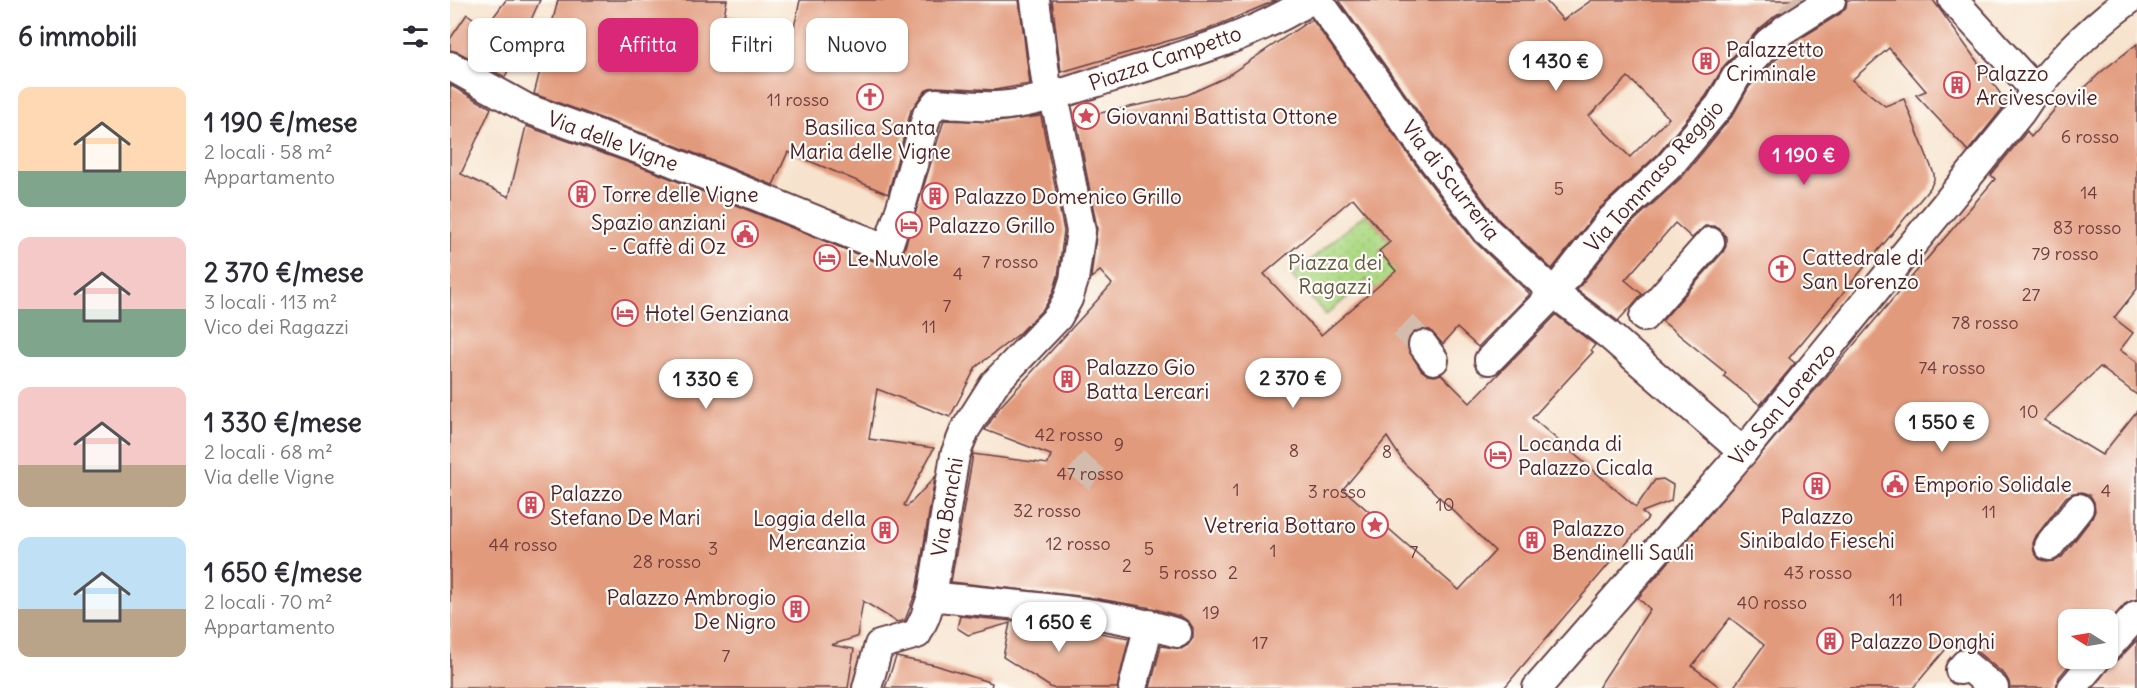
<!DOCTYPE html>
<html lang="it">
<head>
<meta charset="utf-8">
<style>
  :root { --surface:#fff; --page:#f7f7f7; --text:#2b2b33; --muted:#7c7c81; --accent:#db2777 }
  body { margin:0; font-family:Delius,sans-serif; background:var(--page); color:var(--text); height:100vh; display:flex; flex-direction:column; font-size:22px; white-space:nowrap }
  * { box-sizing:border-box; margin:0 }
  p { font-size:20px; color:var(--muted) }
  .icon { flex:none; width:33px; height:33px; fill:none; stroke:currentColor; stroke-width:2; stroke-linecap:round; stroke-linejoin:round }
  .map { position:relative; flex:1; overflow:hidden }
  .sheet { display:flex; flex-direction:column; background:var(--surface); width:450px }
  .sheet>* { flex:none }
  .top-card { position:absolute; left:18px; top:18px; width:570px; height:54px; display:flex; gap:12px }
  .needle { width:39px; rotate:281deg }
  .fabs { position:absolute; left:1608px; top:609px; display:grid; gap:12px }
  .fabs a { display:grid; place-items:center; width:60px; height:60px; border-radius:12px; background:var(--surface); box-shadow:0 2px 4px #0004; font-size:30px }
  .price { position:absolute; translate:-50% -51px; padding:0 14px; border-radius:21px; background:#fff; color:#222; font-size:20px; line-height:39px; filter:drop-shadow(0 2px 3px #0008) }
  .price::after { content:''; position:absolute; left:50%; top:36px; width:18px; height:14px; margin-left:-9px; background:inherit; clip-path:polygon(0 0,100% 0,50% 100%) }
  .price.selected { background:var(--accent); color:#fff }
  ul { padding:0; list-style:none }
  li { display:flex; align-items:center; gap:18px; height:150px; padding:0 18px }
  li span { display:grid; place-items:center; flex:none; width:168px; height:120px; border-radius:12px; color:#555 }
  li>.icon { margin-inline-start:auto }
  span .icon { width:72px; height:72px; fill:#fffc; stroke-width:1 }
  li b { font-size:26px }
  h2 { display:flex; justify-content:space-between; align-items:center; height:72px; padding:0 18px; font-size:26px }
  .pill { padding:0 21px; border-radius:12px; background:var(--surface); box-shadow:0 2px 4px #0004; font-size:21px; line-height:54px }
  .pill.selected { background:var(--accent); color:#fff }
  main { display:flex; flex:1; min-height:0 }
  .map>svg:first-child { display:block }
  .park { fill:url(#park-dots); stroke:#7c7c58; stroke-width:1.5 }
  .building { fill:#e29a7c; fill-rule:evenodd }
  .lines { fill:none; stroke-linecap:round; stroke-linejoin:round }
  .minor-tunnel { stroke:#d4bcad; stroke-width:28; stroke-dasharray:28 14; stroke-linecap:butt }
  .minor-casing { stroke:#643c43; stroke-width:32 }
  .minor { stroke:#fff; stroke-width:28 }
  .labels { text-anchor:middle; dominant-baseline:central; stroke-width:4.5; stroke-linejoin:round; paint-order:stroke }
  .number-label { font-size:18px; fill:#703e3f }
  .poi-label { font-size:21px; fill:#4a1f2b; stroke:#fdfcf7; text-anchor:start }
  .street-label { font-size:21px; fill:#4a1f2b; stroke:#fdfcf7 }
  .park-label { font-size:21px; fill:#685746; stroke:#fdfcf7 }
</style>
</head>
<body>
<main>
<section class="sheet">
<h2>6 immobili<svg class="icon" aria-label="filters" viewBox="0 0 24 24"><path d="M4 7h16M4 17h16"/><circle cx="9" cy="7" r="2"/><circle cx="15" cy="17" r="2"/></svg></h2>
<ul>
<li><span style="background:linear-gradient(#ffd9b3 70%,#7fa58c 0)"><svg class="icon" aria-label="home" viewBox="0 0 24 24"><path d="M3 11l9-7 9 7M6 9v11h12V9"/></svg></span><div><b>1 190 €/mese</b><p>2 locali · 58 m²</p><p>Appartamento</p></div></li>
<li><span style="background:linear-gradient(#f6c9c9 60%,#7fa58c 0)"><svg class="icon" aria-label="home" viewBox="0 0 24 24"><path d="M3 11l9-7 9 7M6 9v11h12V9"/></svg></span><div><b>2 370 €/mese</b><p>3 locali · 113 m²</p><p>Vico dei Ragazzi</p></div></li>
<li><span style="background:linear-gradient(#f6c9c9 65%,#b9a48a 0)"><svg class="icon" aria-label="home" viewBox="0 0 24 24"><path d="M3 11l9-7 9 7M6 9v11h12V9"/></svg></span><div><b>1 330 €/mese</b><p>2 locali · 68 m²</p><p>Via delle Vigne</p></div></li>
<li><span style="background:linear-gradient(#bfe0f5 60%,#b9a48a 0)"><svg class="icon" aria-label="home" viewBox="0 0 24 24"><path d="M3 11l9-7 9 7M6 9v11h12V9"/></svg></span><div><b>1 650 €/mese</b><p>2 locali · 70 m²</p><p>Appartamento</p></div></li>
</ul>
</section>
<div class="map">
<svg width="1687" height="688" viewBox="0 0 1687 688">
  <defs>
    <pattern id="park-dots" width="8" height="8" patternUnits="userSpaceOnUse" patternTransform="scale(1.5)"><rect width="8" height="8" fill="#afda86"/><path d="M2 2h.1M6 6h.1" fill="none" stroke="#98bb74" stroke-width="1.8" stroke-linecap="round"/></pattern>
  </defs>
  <rect width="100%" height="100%" fill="#fdfcf7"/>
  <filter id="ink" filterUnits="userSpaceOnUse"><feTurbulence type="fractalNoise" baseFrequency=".0167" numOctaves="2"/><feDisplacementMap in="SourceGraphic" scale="12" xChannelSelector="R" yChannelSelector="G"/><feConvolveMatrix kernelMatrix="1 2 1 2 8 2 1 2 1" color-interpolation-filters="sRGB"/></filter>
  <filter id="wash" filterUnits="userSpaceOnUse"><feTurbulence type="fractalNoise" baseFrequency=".008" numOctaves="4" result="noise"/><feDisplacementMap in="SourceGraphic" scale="24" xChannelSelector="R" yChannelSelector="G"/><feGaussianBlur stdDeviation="1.35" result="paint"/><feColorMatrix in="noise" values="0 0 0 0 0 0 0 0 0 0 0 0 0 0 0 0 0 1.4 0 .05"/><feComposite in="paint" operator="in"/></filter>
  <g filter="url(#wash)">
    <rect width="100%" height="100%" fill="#f7e3cd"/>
    <path class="park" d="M916,213L940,242L929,251L953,278L932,296L917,280L876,315L842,276Z"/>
    <g id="blocks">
      <g class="building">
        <path d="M56,0H90L55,77L8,52L0,50V39L17,14L36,27Z"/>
        <path d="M108,0H277L274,15L344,28L350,0H569L580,84L545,90L487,87L479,88L473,93L461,110L438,194L338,152L323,185L214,141L84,94Z"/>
        <path d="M602,0H827L756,30L611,72Z"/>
        <path d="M890,0H1095L1113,20L1142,0H1350L1326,15L1308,30L1274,66L1256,96L1208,154L1150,208L1102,269L1049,220L986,137L889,1ZM1178,77L1219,118L1180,157L1139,116Z"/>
        <path d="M1397,0H1483L1557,103L1518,151L1466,95L1476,91L1439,48L1402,80L1435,106L1454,99L1484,174V180L1480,188L1339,358L1345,363L1310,405L1274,376L1276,373L1212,321L1273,252L1276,246V237L1270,229L1264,226H1255L1242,238L1225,223L1175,280L1192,294L1168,321L1127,290L1173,231L1233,176L1283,115L1299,87L1341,44L1390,14L1396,7Z"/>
        <path d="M862,19L960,157L1024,241L1080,294L1028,347L1007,328L993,344L980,330L972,329L964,331L958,338L957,347L971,370L978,375L985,376L991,374L1020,403L1106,315L1145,345L1141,350L1143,352L1082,418L1186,507L1205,480L1213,479L1223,485L1221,501L1192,512L1198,518L1054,688H700L711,646L731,649L738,645L743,638V628L739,622L732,617L702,608L638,597L501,582L523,454L598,464L601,455L535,430L549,408L662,284L650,271L641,278L647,228L626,118L737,95L774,78ZM903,198L940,242L929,251L946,271L871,335L814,274ZM937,437L954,463L1045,551L1009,590L893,489Z"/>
        <path d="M1687,44V289L1664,318L1683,333L1670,350L1687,362V395L1650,367L1594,420L1652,455L1687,411V599L1675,604L1658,623V620H1618V658H1625L1609,677L1606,688H1560L1559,682L1555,675L1526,651L1517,648L1509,649L1501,643L1463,688H1283L1314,645L1280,618L1242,666L1271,688H1148L1200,609L1188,598L1545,179L1541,175L1577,131L1581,137L1612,101L1616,106L1651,72ZM1632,492L1640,495L1644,502L1645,511L1642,518L1612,557L1605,561L1596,562L1589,559L1584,552L1583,543L1586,536L1616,497L1623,493Z"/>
        <path d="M0,85L41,108L11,174L59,197L76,126L202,171L431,264L439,265L447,262L450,263L494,120L547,122L591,116L614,231L608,276L603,292L595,307L569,334L526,367L500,417L427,389L419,439L484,448L454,505L457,507L485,477L466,592L455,620L447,622L413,601L407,637L381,645L404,649L398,688H0Z"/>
        <path d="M510,616L603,625L679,638L667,688H602L553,657L560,623L518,635L507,628Z"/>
        <path d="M1687,640V688H1643L1662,663L1670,658Z"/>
        <path d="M446,657L485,665L542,683L541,688H435Z"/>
      </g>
    </g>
  </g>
  <g filter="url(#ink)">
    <use href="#blocks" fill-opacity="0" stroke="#643c43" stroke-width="1.5"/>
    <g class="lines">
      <g class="minor-tunnel">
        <path d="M1340,0L1344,5"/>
        <path d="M953,325L973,345"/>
        <path d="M628,481L644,461"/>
      </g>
      <defs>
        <g id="minor">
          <path d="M868,0L973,147L1037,231L1104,293L1159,335L1293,452"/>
          <path d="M1503,0L1585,90"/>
          <path d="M1335,29L1381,0"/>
          <path d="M0,66L78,109L208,156L437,249L452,204L477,115L486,103C506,104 526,107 546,106C584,104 624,89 660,78C728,57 800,38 860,0"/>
          <path d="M1194,317L1260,242"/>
          <path d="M973,345L984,360"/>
          <path d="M1039,360L1104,293L1161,220L1220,165L1270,105L1286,77L1318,43L1328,35"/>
          <path d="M1599,546L1629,508"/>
          <path d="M482,596C563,606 648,608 727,633"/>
          <path d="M1658,647L1687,615"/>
          <path d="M1510,670L1515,664L1544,688"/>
          <path d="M417,688L429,645L467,634L475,617L482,596L505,455L515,430L544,384L608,317L618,299L624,280L631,231L608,114L596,81L585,0"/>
          <path d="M683,688L699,624"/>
          <path d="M1087,688L1293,452L1570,113C1595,73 1641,27 1679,0"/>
          <path d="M1622,688L1647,658"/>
        </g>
      </defs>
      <use href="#minor" class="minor-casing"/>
      <use href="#minor" class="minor"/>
    </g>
  </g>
  <defs>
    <symbol id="building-ring" viewBox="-11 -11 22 22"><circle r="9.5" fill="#fdfcf7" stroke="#d1495b" stroke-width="1.5"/><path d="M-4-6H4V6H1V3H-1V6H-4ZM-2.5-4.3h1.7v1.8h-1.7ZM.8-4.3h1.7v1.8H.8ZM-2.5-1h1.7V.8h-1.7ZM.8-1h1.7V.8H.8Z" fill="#d1495b"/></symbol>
    <symbol id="church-ring" viewBox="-11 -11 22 22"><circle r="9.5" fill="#fdfcf7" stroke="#d1495b" stroke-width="1.5"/><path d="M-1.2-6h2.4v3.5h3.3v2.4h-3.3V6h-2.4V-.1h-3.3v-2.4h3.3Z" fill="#d1495b"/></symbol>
    <symbol id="sight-ring" viewBox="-11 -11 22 22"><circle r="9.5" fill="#fdfcf7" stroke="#d1495b" stroke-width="1.5"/><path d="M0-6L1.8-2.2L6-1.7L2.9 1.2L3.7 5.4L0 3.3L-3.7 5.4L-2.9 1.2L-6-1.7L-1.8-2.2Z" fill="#d1495b"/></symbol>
    <symbol id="hotel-ring" viewBox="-11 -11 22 22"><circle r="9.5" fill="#fdfcf7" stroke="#d1495b" stroke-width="1.5"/><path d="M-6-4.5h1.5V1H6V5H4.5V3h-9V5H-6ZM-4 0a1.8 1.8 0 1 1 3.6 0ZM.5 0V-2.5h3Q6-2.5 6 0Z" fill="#d1495b"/></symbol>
    <symbol id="civic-ring" viewBox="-11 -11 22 22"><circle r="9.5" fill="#fdfcf7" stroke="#d1495b" stroke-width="1.5"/><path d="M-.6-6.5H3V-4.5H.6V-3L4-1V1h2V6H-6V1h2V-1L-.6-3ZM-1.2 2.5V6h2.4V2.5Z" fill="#d1495b"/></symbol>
  </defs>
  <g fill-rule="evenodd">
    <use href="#building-ring" x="1241" y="46" width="30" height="30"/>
    <use href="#building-ring" x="1492" y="70" width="30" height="30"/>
    <use href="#church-ring" x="405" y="82" width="30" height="30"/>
    <use href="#sight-ring" x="621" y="101" width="30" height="30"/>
    <use href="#building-ring" x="117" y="179" width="30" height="30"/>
    <use href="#building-ring" x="470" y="181" width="30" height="30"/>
    <use href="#hotel-ring" x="444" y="210" width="30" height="30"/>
    <use href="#civic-ring" x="280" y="219" width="30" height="30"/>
    <use href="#hotel-ring" x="362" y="243" width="30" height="30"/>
    <use href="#church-ring" x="1317" y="254" width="30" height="30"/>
    <use href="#hotel-ring" x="160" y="298" width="30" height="30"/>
    <use href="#building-ring" x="602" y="364" width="30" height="30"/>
    <use href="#hotel-ring" x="1033" y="440" width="30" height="30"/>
    <use href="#civic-ring" x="1430" y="469" width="30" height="30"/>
    <use href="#building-ring" x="1352" y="471" width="30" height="30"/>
    <use href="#building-ring" x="66" y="490" width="30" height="30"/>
    <use href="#sight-ring" x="910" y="510" width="30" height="30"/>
    <use href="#building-ring" x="420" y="515" width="30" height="30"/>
    <use href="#building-ring" x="1067" y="525" width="30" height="30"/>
    <use href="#building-ring" x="331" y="594" width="30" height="30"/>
    <use href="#building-ring" x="1365" y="626" width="30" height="30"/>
  </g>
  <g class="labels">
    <g class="number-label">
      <text x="348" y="99">11 rosso</text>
      <text x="1640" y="136">6 rosso</text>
      <text x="1109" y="188">5</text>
      <text x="1639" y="192">14</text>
      <text x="1637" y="227">83 rosso</text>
      <text x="1615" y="253">79 rosso</text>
      <text x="560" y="261">7 rosso</text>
      <text x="508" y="273">4</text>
      <text x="1581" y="294">27</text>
      <text x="497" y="305">7</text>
      <text x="1535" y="322">78 rosso</text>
      <text x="479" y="326">11</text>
      <text x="1502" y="367">74 rosso</text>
      <text x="1579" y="411">10</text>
      <text x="619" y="434">42 rosso</text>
      <text x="669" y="444">9</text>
      <text x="844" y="450">8</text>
      <text x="937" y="451">8</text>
      <text x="640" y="473">47 rosso</text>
      <text x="786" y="489">1</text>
      <text x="1656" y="490">4</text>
      <text x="887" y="491">3 rosso</text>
      <text x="995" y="504">10</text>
      <text x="597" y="510">32 rosso</text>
      <text x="1539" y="511">11</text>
      <text x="628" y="543">12 rosso</text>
      <text x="73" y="544">44 rosso</text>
      <text x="263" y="548">3</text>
      <text x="699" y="548">5</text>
      <text x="823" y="550">1</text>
      <text x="964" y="551">7</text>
      <text x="217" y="561">28 rosso</text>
      <text x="677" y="565">2</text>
      <text x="738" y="572">5 rosso</text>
      <text x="783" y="572">2</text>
      <text x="1368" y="572">43 rosso</text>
      <text x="1446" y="599">11</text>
      <text x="1322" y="602">40 rosso</text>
      <text x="761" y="612">19</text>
      <text x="810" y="642">17</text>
      <text x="276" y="655">7</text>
    </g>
    <g class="poi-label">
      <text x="1276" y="49">Palazzetto<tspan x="1276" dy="24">Criminale</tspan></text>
      <text x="1526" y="73">Palazzo<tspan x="1526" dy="24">Arcivescovile</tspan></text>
      <text x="656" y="116">Giovanni Battista Ottone</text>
      <text x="420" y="127" text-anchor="middle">Basilica Santa<tspan x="420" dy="24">Maria delle Vigne</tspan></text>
      <text x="152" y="194">Torre delle Vigne</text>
      <text x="504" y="196">Palazzo Domenico Grillo</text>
      <text x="276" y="222" text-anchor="end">Spazio anziani<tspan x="276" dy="24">- Caffè di Oz</tspan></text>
      <text x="478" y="225">Palazzo Grillo</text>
      <text x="1352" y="257">Cattedrale di<tspan x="1352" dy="24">San Lorenzo</tspan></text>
      <text x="397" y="258">Le Nuvole</text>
      <text x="195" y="313">Hotel Genziana</text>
      <text x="636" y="367">Palazzo Gio<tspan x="636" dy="24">Batta Lercari</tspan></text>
      <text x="1068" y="443">Locanda di<tspan x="1068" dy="24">Palazzo Cicala</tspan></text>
      <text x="1464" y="484">Emporio Solidale</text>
      <text x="100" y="493">Palazzo<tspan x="100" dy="24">Stefano De Mari</tspan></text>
      <text x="1367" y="516" text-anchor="middle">Palazzo<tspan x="1367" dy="24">Sinibaldo Fieschi</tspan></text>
      <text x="416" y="518" text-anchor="end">Loggia della<tspan x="416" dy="24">Mercanzia</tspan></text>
      <text x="906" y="525" text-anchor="end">Vetreria Bottaro</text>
      <text x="1102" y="528">Palazzo<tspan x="1102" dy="24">Bendinelli Sauli</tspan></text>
      <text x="326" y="597" text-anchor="end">Palazzo Ambrogio<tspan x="326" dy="24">De Nigro</tspan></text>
      <text x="1400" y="641">Palazzo Donghi</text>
    </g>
    <g class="street-label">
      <text transform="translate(715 58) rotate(-19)">Piazza Campetto</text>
      <text transform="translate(163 141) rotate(20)">Via delle Vigne</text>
      <text transform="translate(1204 176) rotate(-48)">Via Tommaso Reggio</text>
      <text transform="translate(1001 180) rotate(52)">Via di Scurreria</text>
      <text transform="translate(1332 404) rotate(-50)">Via San Lorenzo</text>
      <text transform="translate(497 507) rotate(-80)">Via Banchi</text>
    </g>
    <g class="park-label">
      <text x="885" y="262">Piazza dei<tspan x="885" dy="24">Ragazzi</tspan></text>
    </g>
  </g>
</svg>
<div class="fabs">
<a><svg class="needle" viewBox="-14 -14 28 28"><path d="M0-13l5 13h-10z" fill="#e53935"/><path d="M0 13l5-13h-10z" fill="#7c7c81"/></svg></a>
</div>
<b class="price" style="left:1106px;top:92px">1 430 €</b>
<b class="price selected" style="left:1354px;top:186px">1 190 €</b>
<b class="price" style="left:843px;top:409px">2 370 €</b>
<b class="price" style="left:256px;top:410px">1 330 €</b>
<b class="price" style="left:1492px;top:453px">1 550 €</b>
<b class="price" style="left:609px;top:653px">1 650 €</b>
<div class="top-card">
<a class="pill">Compra</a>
<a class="pill selected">Affitta</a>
<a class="pill">Filtri</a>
<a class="pill">Nuovo</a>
</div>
</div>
</main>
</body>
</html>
